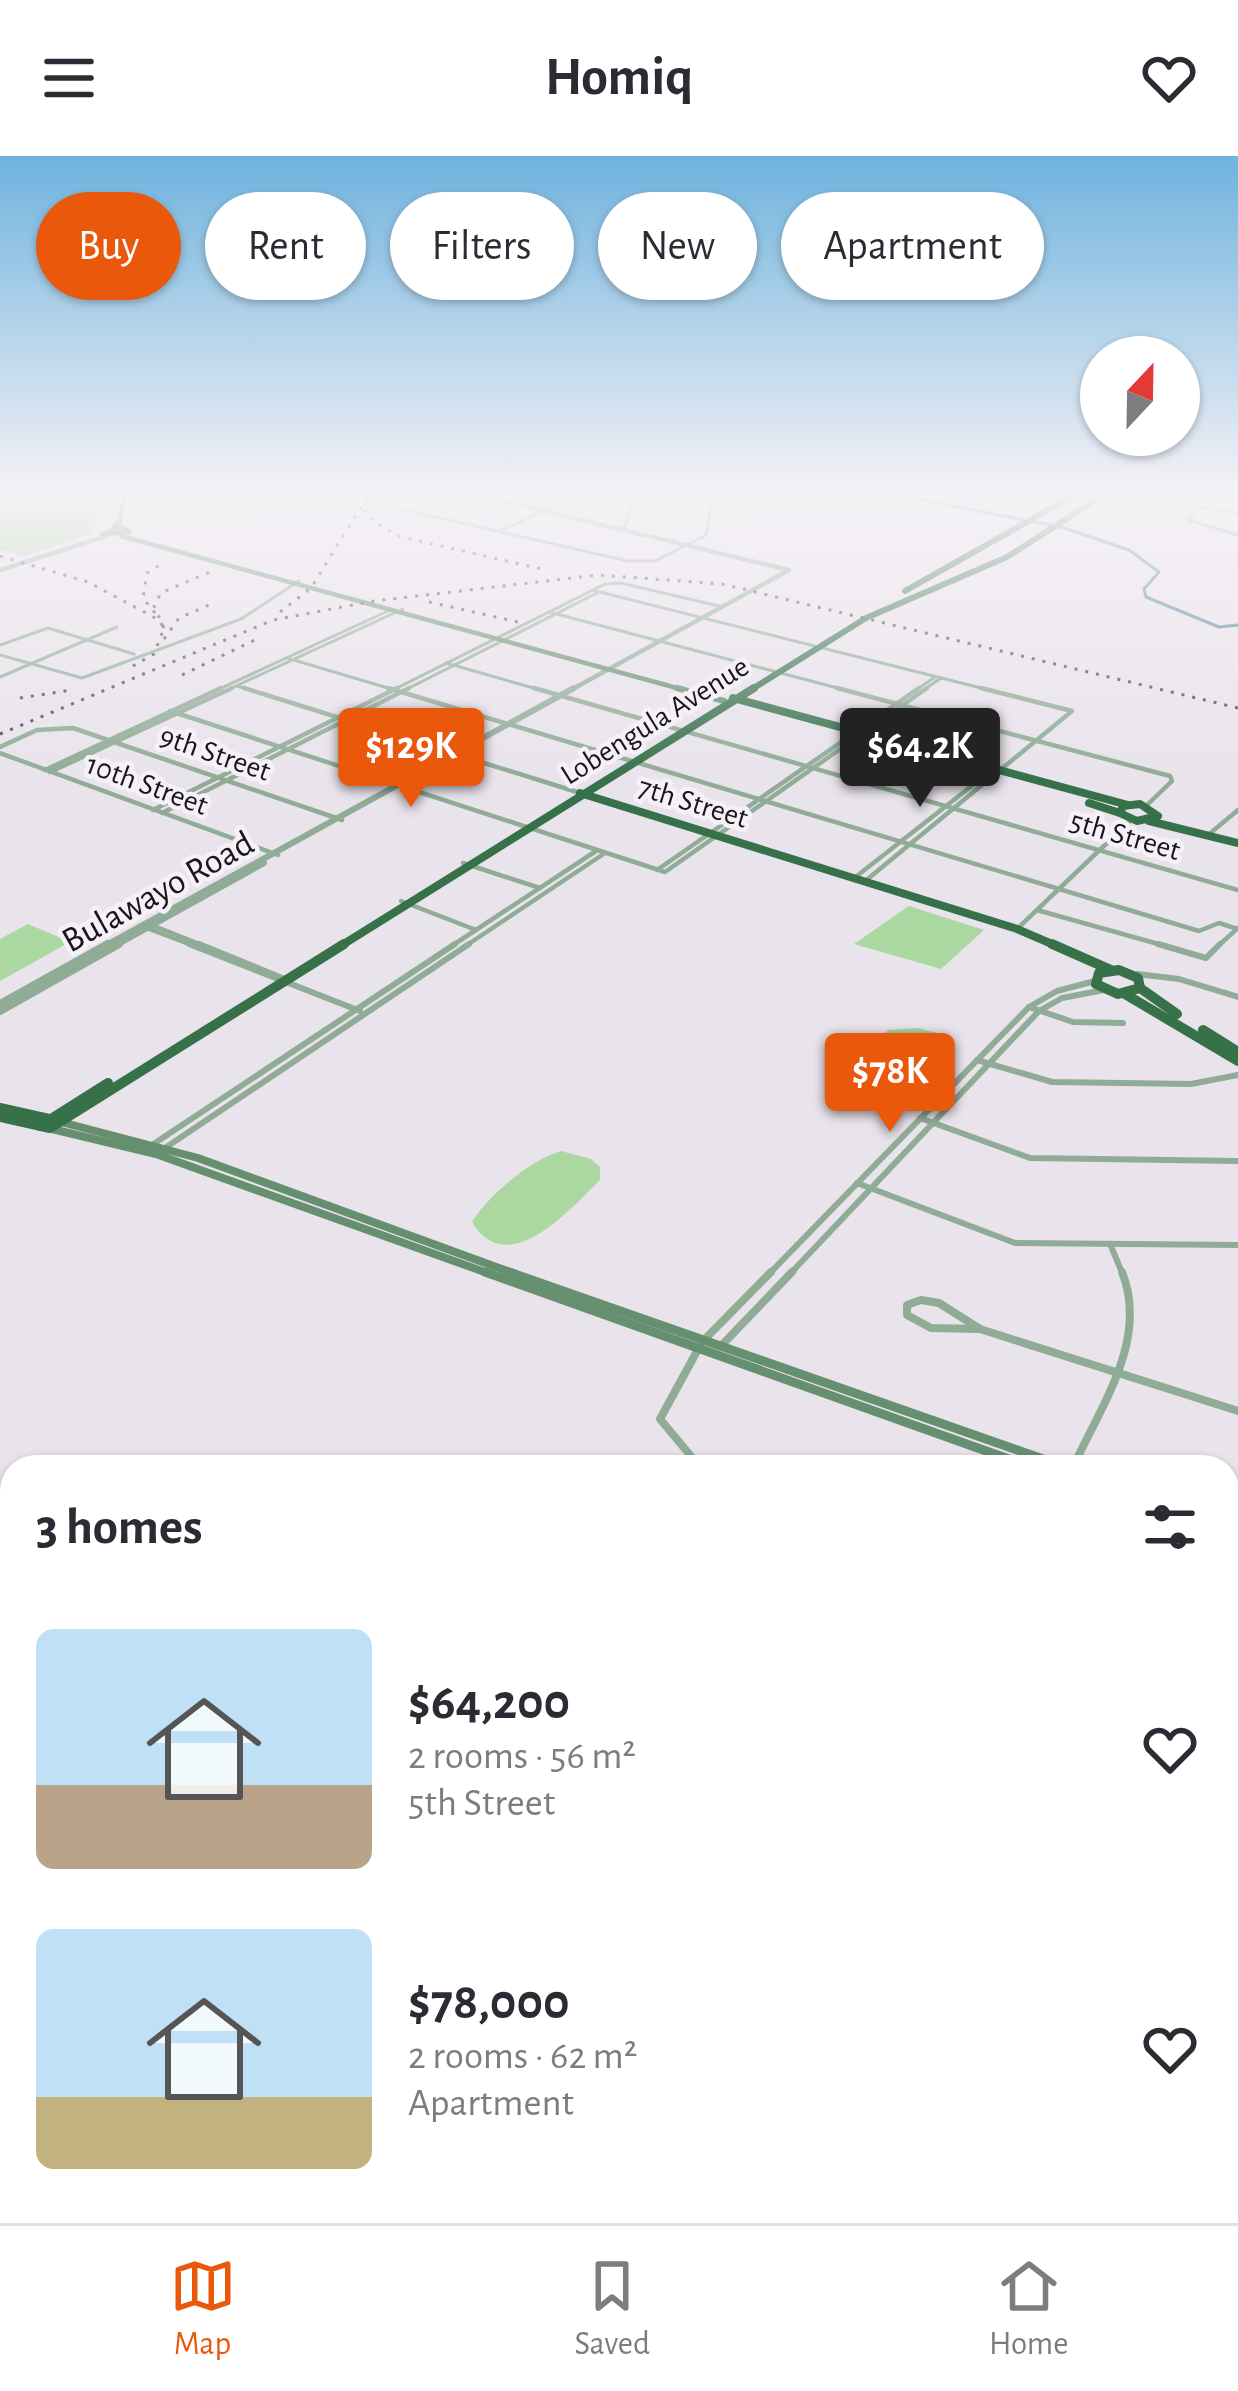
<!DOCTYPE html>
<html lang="en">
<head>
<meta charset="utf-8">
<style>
  :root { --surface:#fff; --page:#f2f2f3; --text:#2b2b33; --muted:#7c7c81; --line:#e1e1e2; --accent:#ea580c }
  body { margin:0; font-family:"Alegreya Sans",sans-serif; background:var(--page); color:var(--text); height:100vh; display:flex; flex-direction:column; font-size:45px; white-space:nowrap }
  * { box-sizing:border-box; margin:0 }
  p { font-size:39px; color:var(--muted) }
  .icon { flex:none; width:66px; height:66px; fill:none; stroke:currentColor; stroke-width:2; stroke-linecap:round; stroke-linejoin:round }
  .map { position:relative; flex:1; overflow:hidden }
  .drawer { position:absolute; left:0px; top:1299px; width:1239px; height:768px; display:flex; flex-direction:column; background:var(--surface); border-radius:36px 36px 0 0; box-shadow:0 3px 9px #0004 }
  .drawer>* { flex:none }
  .hud { position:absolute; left:36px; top:36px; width:1167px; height:108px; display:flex; gap:24px }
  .needle { width:78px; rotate:22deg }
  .fabs { position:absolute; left:1080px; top:180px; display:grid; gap:24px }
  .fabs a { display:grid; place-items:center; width:120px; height:120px; border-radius:50%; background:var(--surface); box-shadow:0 3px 9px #0004; font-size:60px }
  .price { position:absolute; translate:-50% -102px; padding:0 27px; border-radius:12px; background:var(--accent); color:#fff; font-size:39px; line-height:78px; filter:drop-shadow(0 3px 6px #0008) }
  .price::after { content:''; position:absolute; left:50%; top:72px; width:36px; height:27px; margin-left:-18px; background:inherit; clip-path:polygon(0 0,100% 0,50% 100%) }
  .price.on { background:#222; color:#fff }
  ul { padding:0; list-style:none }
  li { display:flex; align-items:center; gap:36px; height:300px; padding:0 36px }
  li span { display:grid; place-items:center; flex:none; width:336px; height:240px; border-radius:18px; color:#555 }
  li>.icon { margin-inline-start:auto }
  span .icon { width:144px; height:144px; fill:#fffc; stroke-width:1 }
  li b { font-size:51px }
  h2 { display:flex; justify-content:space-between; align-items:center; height:144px; padding:0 36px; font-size:51px }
  .tag { padding:0 42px; border-radius:54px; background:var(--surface); box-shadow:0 3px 9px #0004; font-size:42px; line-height:108px }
  .tag.on { background:var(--accent); color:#fff }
  header { display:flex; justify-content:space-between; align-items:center; height:156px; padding:0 36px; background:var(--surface); font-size:54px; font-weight:600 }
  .dock { display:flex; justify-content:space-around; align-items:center; height:168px; border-top:3px solid var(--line); background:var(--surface); font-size:33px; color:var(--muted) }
  .dock a { display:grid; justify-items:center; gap:6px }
  .dock .on { color:var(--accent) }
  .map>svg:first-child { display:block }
  .green { fill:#abd7a0 }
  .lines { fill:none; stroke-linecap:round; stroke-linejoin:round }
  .stream { stroke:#468298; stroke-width:3 }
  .minor-far4 { stroke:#90ab96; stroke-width:3 }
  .minor-far3 { stroke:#90ab96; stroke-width:4.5 }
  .minor-far2 { stroke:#90ab96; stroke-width:6 }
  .minor-far1 { stroke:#90ab96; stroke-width:8 }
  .minor { stroke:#90ab96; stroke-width:9 }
  .tertiary-far2 { stroke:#90ab96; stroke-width:4.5 }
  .tertiary-far1 { stroke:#90ab96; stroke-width:6 }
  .tertiary { stroke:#90ab96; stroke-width:8 }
  .secondary-far3 { stroke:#668f70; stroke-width:4.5 }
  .secondary-far2 { stroke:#668f70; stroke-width:6 }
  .secondary-far1 { stroke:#668f70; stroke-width:8 }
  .secondary { stroke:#668f70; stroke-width:9 }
  .trunk-far2 { stroke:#37714a; stroke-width:6 }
  .trunk-far1 { stroke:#37714a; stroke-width:8 }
  .trunk { stroke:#37714a; stroke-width:10 }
  .rail { stroke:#4d4a4f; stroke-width:3; stroke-dasharray:3 8; stroke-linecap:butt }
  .labels { text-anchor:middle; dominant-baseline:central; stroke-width:9; stroke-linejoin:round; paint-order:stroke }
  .far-street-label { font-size:30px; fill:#181619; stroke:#f6f0f8 }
  .street-label { font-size:36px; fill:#181619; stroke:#f6f0f8 }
</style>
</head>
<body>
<header><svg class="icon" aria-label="menu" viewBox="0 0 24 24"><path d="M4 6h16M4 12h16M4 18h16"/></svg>Homiq<svg class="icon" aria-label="heart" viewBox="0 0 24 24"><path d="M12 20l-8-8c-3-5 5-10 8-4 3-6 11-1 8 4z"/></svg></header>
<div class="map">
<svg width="1238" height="2067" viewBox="0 0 1238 2067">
  <rect width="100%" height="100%" fill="#e9e3eb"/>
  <g class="green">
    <path d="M15,333H102L93,377L24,400L0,394V341Z"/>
    <path d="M909,750L984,774L941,813L854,788Z"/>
    <path d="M28,768L70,786L0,825V783Z"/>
    <path d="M918,872L937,877L950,889L952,900L902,946L866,950L836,928L888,874Z"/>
    <path d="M561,995L591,1003L600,1011V1024C571,1052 508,1126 472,1066C489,1039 530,1004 561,995Z"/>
  </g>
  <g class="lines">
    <g class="stream">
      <path d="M865,333L1051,369"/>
      <path d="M1061,371L1129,394L1159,416L1144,433L1146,441L1219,471L1238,469"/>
    </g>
    <g class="minor-far4">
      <path d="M402,333L395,346L401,353L628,405H655L706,379L714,333"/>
      <path d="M1212,333L1188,364L1238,379"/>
      <path d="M1216,333L1238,336"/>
      <path d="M1200,351L1238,357"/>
      <path d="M624,373L637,333"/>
      <path d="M499,375L551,352L560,333"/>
      <path d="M592,434L993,535"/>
      <path d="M549,456L849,535"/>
      <path d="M0,489L48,472L134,498"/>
      <path d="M0,499L82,522L241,463L299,425"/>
      <path d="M287,502L398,535"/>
      <path d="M446,507L544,535"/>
      <path d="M0,521L117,471"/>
      <path d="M237,530L254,535"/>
      <path d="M215,535L390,454"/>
      <path d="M225,535L403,453"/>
      <path d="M391,535L605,428L621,427L723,451"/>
      <path d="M403,535L599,436"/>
      <path d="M915,535L935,521"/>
      <path d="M922,535L941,522"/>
    </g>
    <g class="minor-far3">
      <path d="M244,532L577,636"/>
      <path d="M388,532L1199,775L1219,767L1238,773"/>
      <path d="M534,532L1238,734"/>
      <path d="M837,532L1170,620L1172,625L1146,650"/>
      <path d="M170,555L665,716L927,532"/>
      <path d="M0,591L37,574L73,572L342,664"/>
      <path d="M0,597L278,699"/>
      <path d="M45,614L221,532"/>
      <path d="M50,616L232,532"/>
      <path d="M153,654L397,532"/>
      <path d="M162,657L409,532"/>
      <path d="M1208,679L1238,654"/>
      <path d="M463,707L540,732"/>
      <path d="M657,714L919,532"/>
      <path d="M853,723L992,614"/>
      <path d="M864,726L1072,555L981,532"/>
      <path d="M401,745L476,774"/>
      <path d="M1037,754L1169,791"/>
      <path d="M149,768L207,791"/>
      <path d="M144,771L197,791"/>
      <path d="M1017,773L1131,664"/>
      <path d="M450,791L596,695"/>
      <path d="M464,791L605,697"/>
      <path d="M1217,791L1238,772"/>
    </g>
    <g class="minor-far2">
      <path d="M189,788L360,855"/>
      <path d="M199,788L287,824"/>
      <path d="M1158,788L1206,802L1220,788"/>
      <path d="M1137,818L1179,823L1238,841"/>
      <path d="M1029,851L1073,866L1123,867"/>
      <path d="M977,904L1052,926L1191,928L1238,919"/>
      <path d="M920,962L1030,1002L1238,1005"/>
      <path d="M152,989L455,788"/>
      <path d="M165,992L469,788"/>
      <path d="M857,1027L1015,1087L1238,1089"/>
      <path d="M1111,1090L1123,1119"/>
      <path d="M768,1119L1029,851L1057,835L1095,825"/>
      <path d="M789,1119L1039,855L1062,842L1104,834"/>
    </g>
    <g class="minor-far1">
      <path d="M921,1144L939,1147L980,1173L931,1172L907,1159V1149Z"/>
      <path d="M980,1173L1238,1255"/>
      <path d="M721,1190L792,1116"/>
      <path d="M700,1311L660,1263L702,1186L771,1116"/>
      <path d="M1073,1311C1101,1250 1149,1183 1122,1116"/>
      <path d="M1227,1517L1238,1526"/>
    </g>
    <path class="minor" d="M1227,1708L1238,1712"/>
    <g class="tertiary-far2">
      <path d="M482,333L499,344L789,414L569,535"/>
      <path d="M0,414L107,380"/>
    </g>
    <g class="tertiary-far1">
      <path d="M103,791L574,532"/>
      <path d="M113,791L264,707"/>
    </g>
    <g class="tertiary">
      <path d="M0,848L108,788"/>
      <path d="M0,855L119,788"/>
    </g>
    <g class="secondary-far3">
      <path d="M114,370L120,365L125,333"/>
      <path d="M121,371L130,376L102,378Z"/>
      <path d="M121,380L688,535"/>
    </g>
    <path class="secondary-far2" d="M677,532L724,545"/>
    <g class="secondary-far1">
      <path d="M61,966L198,1002L518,1119"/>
      <path d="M52,973L156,998L493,1119"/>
    </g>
    <g class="secondary">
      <path d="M485,1116L1031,1311"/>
      <path d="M509,1116L1066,1311"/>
      <path d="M1227,1365L1238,1369"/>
      <path d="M1227,1377L1238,1381"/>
    </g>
    <g class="trunk-far2">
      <path d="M905,435L1085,333"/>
      <path d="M749,535L866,462L1007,401L1113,333"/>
    </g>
    <g class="trunk-far1">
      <path d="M733,542L1128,649"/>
      <path d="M580,637L1017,773L1059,791"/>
      <path d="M1089,647L1120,657"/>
      <path d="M1140,648L1158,660L1137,665L1120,657L1123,650Z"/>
      <path d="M1149,665L1238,687"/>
      <path d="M339,791L754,532"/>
    </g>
    <g class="trunk">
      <path d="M1052,788L1111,814"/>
      <path d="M1119,814L1138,822L1140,832L1118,838L1096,828L1099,817Z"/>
      <path d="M1140,832L1177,858"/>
      <path d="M1125,838L1238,905"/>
      <path d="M1203,874L1238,896"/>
      <path d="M0,952L49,963"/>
      <path d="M0,961L50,972L344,788"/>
      <path d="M40,970L108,927"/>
    </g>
    <g class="rail">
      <path d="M366,343L365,359L397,380L542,413"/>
      <path d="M0,400L88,426L159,464L164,472L154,498L133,510"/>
      <path d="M429,446L518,466"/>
      <path d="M280,456L311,432L372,333"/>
      <path d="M155,457L143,442L147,417L160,409"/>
      <path d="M164,472L154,450L161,437L212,415"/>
      <path d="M164,483L179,462L209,449"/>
      <path d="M182,519L257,483"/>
      <path d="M20,542L72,534"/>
      <path d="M0,578L273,464L374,445L598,419L722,428L1238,552"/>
    </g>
  </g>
  <linearGradient id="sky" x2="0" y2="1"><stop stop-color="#6fb3de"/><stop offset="0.54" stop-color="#f5f2f6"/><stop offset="1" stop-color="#f5f2f6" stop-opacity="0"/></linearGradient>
  <rect width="1238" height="622" fill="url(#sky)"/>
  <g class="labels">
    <g class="far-street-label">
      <text transform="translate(655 565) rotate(-32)">Lobengula Avenue</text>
      <text transform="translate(215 598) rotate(19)">9th Street</text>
      <text transform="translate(147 629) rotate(20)">10th Street</text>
      <text transform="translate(693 647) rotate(17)">7th Street</text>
      <text transform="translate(1125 680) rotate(16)">5th Street</text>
    </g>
    <g class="street-label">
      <text transform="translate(158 736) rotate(-29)">Bulawayo Road</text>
    </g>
  </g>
</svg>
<div class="fabs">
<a><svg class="needle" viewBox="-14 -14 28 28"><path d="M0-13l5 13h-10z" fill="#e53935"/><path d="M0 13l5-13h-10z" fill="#7c7c81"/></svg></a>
</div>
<b class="price" style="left:411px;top:654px">$129K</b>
<b class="price on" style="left:920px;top:654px">$64.2K</b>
<b class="price" style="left:890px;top:979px">$78K</b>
<div class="hud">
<a class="tag on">Buy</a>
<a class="tag">Rent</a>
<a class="tag">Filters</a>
<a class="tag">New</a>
<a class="tag">Apartment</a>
</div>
<section class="drawer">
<h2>3 homes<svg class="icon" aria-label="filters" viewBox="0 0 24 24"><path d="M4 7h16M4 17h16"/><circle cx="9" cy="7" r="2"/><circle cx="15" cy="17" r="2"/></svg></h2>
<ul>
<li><span style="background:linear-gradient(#bfe0f5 65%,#b9a48a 0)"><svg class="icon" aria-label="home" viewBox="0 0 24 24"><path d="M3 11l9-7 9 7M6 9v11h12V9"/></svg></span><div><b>$64,200</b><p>2 rooms · 56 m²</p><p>5th Street</p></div><svg class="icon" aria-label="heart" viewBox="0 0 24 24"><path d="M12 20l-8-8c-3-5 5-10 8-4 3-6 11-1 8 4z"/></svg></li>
<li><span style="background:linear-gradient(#bfe0f5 70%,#c2b280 0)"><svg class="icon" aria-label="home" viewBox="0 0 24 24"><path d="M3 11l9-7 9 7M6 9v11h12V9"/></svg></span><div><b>$78,000</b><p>2 rooms · 62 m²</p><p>Apartment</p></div><svg class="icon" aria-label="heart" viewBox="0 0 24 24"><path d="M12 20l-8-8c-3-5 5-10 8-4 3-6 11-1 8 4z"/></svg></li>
</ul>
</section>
</div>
<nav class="dock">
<a class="on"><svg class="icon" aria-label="map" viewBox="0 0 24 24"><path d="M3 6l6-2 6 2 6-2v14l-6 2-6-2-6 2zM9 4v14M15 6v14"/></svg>Map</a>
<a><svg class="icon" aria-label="saved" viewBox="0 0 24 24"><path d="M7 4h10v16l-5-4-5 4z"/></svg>Saved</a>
<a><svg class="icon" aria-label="home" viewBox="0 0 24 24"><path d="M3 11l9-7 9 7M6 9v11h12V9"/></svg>Home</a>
</nav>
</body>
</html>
